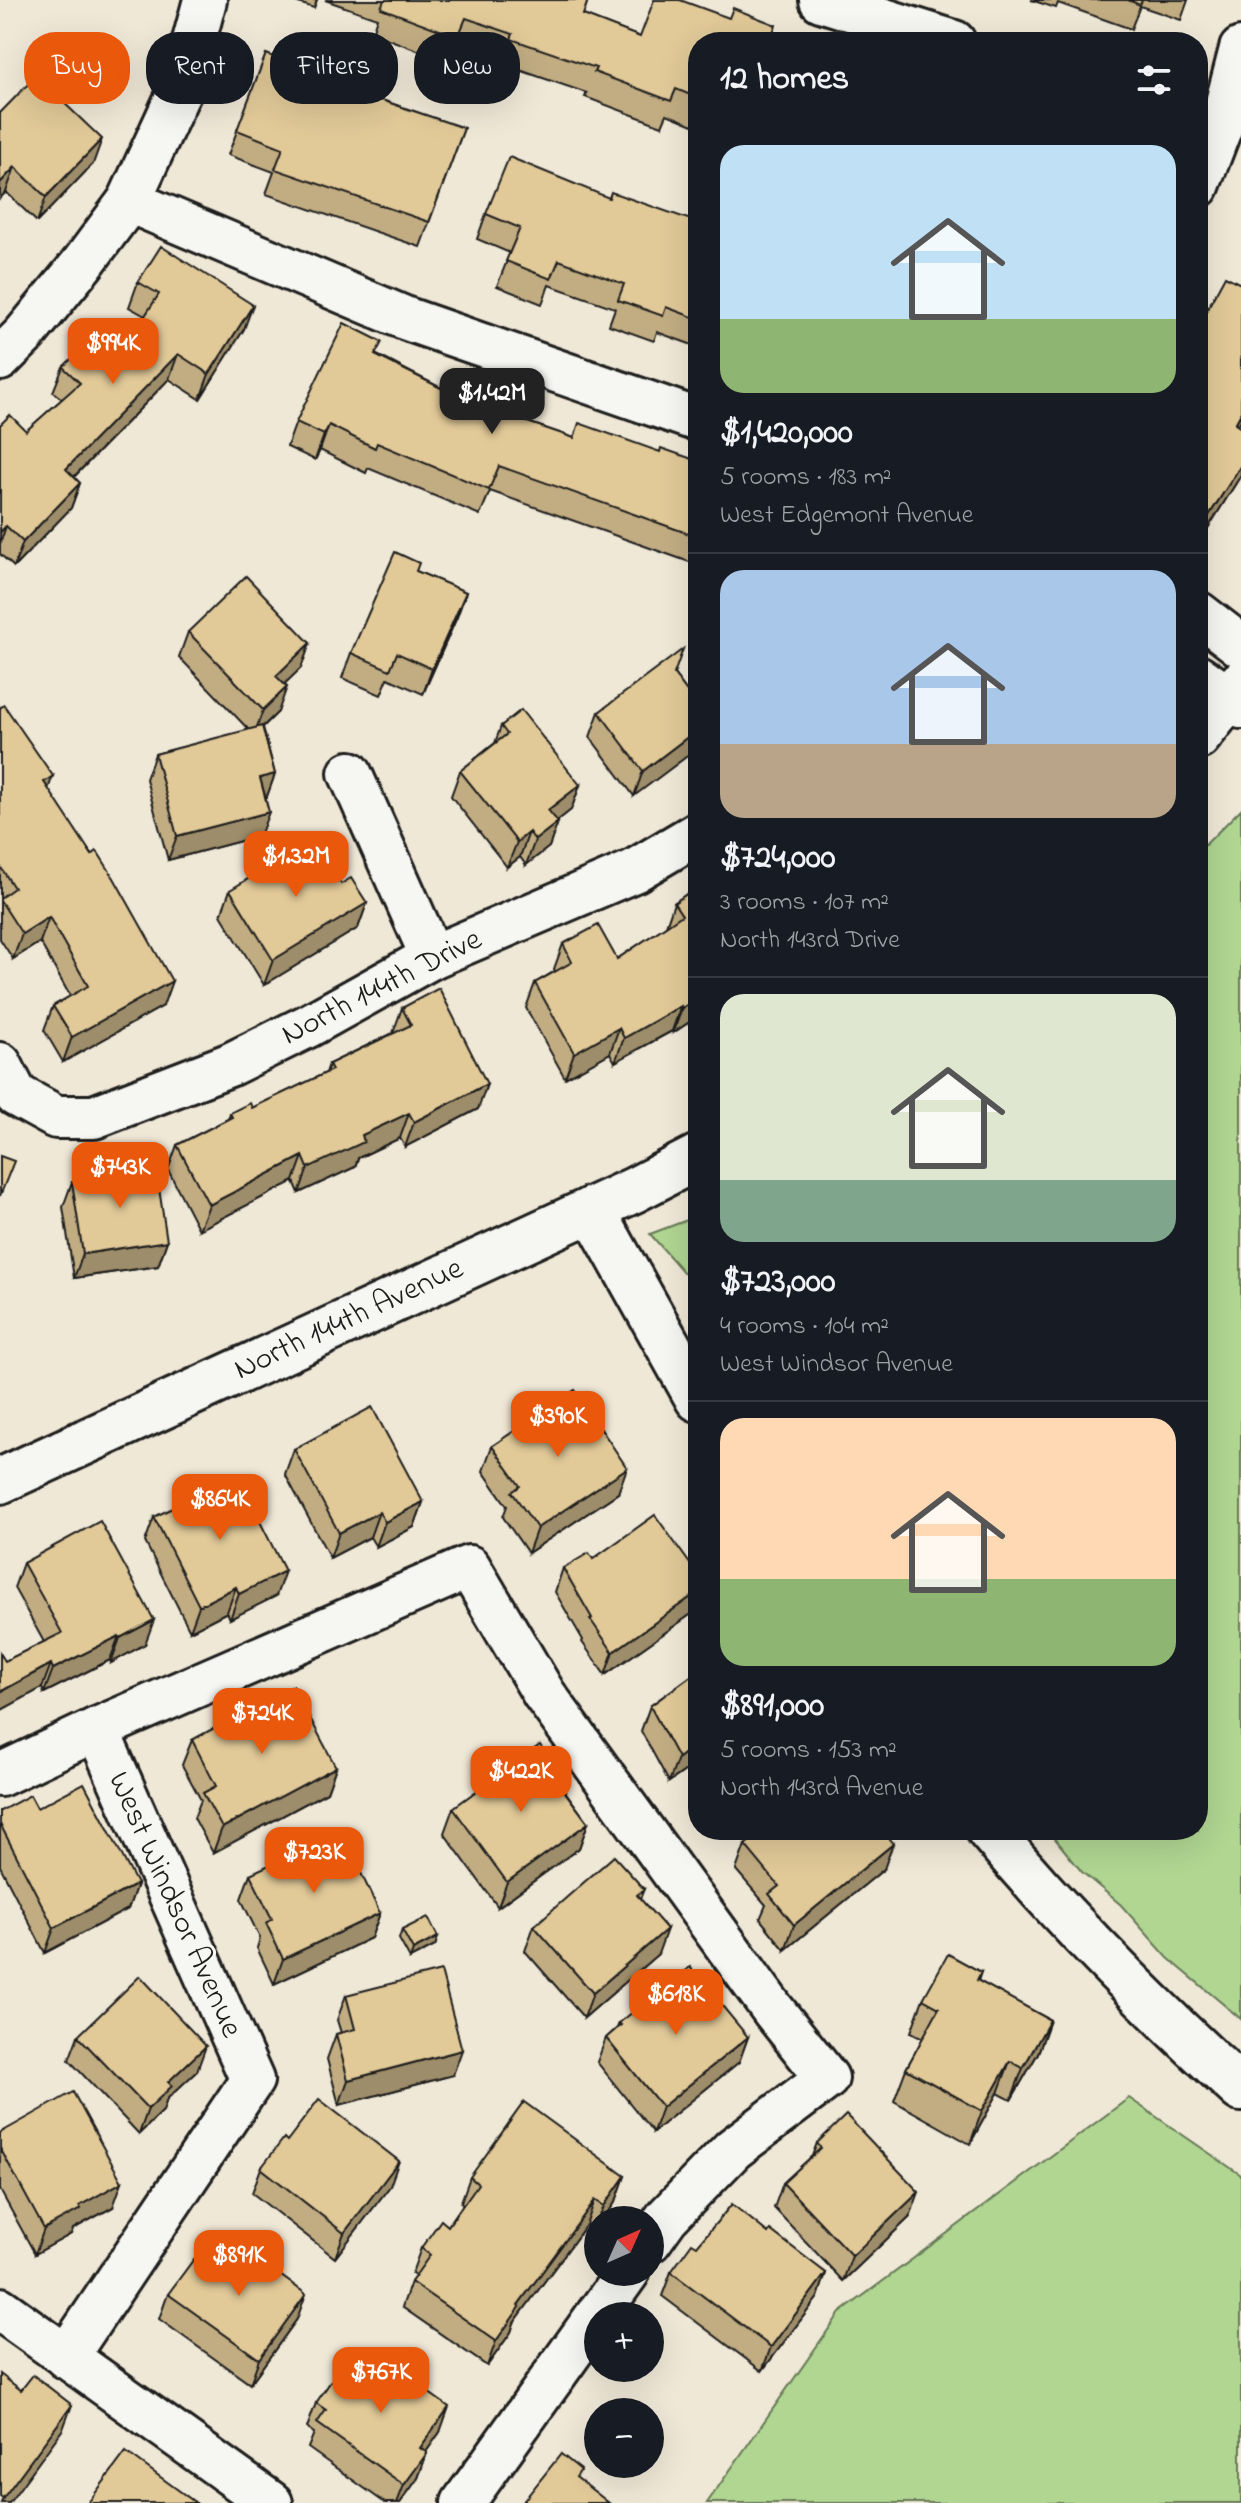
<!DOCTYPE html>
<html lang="en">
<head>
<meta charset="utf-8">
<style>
  :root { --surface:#171b24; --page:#242831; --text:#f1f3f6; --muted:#9ea1a6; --line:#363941; --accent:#ea580c }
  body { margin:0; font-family:"Indie Flower",sans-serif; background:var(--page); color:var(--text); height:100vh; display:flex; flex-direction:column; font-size:30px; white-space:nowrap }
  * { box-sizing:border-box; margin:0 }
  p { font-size:26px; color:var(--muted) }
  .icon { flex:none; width:44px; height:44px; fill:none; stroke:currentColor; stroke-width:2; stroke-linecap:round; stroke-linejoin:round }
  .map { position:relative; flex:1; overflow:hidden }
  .panel { position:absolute; left:688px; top:32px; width:520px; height:1808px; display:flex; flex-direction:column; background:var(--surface); border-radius:32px; box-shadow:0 8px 32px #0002 }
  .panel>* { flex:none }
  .banner { position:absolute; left:24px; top:32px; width:544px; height:72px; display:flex; gap:16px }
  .needle { width:52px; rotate:45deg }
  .controls { position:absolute; left:584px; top:2206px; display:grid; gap:16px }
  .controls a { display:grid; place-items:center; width:80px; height:80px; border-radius:50%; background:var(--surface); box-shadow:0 8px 32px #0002; font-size:40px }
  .price { position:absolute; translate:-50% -68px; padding:0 18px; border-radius:16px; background:var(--accent); color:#fff; font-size:26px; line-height:52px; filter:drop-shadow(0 2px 4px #0008) }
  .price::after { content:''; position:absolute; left:50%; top:48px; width:24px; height:18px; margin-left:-12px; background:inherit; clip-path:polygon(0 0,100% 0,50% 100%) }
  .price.selected { background:#222; color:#fff }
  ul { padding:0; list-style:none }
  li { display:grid; align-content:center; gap:16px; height:424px; padding:0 32px }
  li+li { border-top:2px solid var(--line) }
  li span { display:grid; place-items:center; height:248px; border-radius:24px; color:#555 }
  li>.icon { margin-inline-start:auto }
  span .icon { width:144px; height:144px; fill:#fffc; stroke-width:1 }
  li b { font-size:34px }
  h2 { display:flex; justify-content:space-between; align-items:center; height:96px; padding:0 32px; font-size:34px }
  .tag { padding:0 28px; border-radius:32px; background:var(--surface); box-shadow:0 8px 32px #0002; font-size:28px; line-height:72px }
  .tag.selected { background:var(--accent); color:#fff }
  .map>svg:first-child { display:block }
  .green { fill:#b0d692; stroke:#667957; stroke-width:2 }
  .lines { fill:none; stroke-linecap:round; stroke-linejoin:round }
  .minor-casing { stroke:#1c1c1c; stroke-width:48 }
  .major-casing { stroke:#1c1c1c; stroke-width:50 }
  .minor { stroke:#f6f6f2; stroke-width:42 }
  .major { stroke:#f6f6f2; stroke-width:44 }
  .wall { fill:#c2ad83; stroke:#1c1c1c; stroke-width:2 }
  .shaded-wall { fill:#9e8d6a; stroke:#1c1c1c; stroke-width:2 }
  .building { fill:#e1c998; stroke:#1c1c1c; stroke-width:2 }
  .labels { text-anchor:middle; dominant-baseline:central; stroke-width:6; stroke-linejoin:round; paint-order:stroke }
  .street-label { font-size:32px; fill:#1c1c1c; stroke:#f6f6f2 }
</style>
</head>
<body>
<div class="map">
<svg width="1241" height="2503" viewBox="0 0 1241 2503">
  <rect width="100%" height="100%" fill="#f0e8d7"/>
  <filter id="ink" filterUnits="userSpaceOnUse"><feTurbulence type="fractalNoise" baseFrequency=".0125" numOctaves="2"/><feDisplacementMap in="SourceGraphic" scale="16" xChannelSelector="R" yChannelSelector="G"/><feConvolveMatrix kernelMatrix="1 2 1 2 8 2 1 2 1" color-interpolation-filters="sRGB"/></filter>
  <g filter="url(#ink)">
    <g class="green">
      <path d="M1241,809V2019L1168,1958L1121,1905L1082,1872L1048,1830H1198V852Z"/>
      <path d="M698,1216V1289L650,1234Z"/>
      <path d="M1129,2098L1241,2175V2503H707L840,2313Z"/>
    </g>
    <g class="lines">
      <defs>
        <g id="minor">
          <path d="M821,0L954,42"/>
          <path d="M1198,186L1221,126L1241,49"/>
          <path d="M129,201L407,319L698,420"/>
          <path d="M0,359L24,335L83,263L129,201L182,86L205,0"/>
          <path d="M1198,613L1241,646"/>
          <path d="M1198,676L1241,707"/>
          <path d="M350,773L432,957"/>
          <path d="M0,1064L16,1095L56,1117H94L229,1065L308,1026L432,957L634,871L698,833"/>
          <path d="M0,1775L97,1729L469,1567L544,1694L773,2010L827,2078L733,2149L667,2217L650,2241"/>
          <path d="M0,2309L271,2503"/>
          <path d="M66,2357L252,2080L97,1729"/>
          <path d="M463,2503L628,2272"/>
        </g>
        <g id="major">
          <path d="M1198,737L1241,683"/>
          <path d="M592,1209L698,1399"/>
          <path d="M0,1481L634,1190L698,1157"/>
          <path d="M989,1830C1066,1922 1152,2008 1241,2089"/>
        </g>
      </defs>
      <use href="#minor" class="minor-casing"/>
      <use href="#major" class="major-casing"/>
      <use href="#minor" class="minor"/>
      <use href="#major" class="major"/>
    </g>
    <g class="wall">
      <path d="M289,0H317L314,8Z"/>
      <path d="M325,0H588L583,15L640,37L729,18L776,25L698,42V127L667,114L662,126L585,97L587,93L502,64L504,58L457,42L449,62L372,33L377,18Z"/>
      <path d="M1031,0H1188L1181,20L1140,6L1131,29L1058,3L1056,8Z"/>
      <path d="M266,54L352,90L464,128L420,247L266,194L274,172L228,155Z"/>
      <path d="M0,113L93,164L37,222L6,192L0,198Z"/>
      <path d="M486,214L691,238L698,241V347L657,332L654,341L609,325L615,308L549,285L542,304L497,286L510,253L477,239Z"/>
      <path d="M138,282L244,329L200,399L169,379L74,477L80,483L71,508L14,567L0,554V425L26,431L62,399L53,392L63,367L105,347L126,345L145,316L129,307Z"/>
      <path d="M1241,284V420L1238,426L1241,428V475L1200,541L1198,540V326Z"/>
      <path d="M377,355L441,388L519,419L574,438L660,452L698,461V565L490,491L480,515L368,468L366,473L320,450L315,460L287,447L296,422Z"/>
      <path d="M416,571L466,592L457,617L423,694L388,678L381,695L342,678L351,653Z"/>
      <path d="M188,632L310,643L301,668L284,684L278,712L263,727L275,774L266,799L260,836L168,860L146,779L155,754L249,730L179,657Z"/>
      <path d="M674,674L698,706L634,796L590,737L599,712Z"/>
      <path d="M0,708L48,789L163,1006L63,1062L44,1030L53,1006L70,996L40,942L13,959L0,939Z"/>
      <path d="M501,726L580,785L571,810L557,821L558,822L549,847L526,865L520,857L507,867L451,796L460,771L495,743Z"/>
      <path d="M341,884L367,903L358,928L264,985L221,915L230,890Z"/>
      <path d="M698,886V1016L673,1033L672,1031L615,1062L610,1053L565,1078L526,1008L535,983L555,971L554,969L563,944L617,959L666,926L674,903Z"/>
      <path d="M402,1008L487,1084L478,1109L405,1147L400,1138L358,1158L355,1167L299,1193L294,1181L199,1230L168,1170L177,1145L228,1119L230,1113L252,1108L326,1073L329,1064L393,1033Z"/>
      <path d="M118,1168L167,1241L158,1266L74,1278L63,1207L72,1182L115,1175Z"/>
      <path d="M492,1446L618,1493L528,1553L503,1517L507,1506L483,1471Z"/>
      <path d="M294,1449L423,1502L414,1527L376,1547L370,1537L330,1558L285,1474Z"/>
      <path d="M154,1517L276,1596L230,1619L227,1612L190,1631L145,1542Z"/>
      <path d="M593,1559L697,1610L605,1675L582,1642L583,1640L555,1592L563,1568Z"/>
      <path d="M23,1563L145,1644L111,1663L110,1660L44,1693L42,1688L5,1661L44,1642L14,1588Z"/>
      <path d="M698,1671V1786L686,1770L669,1782L641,1731L650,1706Z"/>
      <path d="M192,1740L336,1767L327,1792L213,1853L194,1818L201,1800L182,1765Z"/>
      <path d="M564,1779L562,1787L588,1823L579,1848L498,1907L444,1833L453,1808Z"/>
      <path d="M37,1808L137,1884L128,1909L45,1953L0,1866V1811Z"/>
      <path d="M745,1845L884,1869L785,1950L760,1919L766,1905L736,1870Z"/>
      <path d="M250,1874L380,1913L371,1938L274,1984L257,1948L260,1938L241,1899Z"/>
      <path d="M644,1889L640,1899L658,1954L584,2018L525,1951L534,1926Z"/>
      <path d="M402,1930L438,1937L435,1946L410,1959L399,1939Z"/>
      <path d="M981,1972L978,1981L1050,2020L1038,2053L1011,2100L998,2093L970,2144L894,2101L906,2069L923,2038L911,2032L923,1999Z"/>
      <path d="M346,1995L453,2075L339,2105L327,2059L336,2034L341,2033L337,2020Z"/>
      <path d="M619,2023L748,2037L739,2062L653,2132L597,2062L606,2038L617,2028Z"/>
      <path d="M78,2036L197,2071L167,2099L163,2111L139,2134L69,2060Z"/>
      <path d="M0,2133L113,2207L73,2229L71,2234L35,2254L0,2190Z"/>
      <path d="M287,2141L390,2186L335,2258L252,2193L261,2168Z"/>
      <path d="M817,2143L910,2217L843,2281L774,2208L783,2183L812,2156Z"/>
      <path d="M625,2176L616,2201L603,2220H598V2226L594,2231L586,2225L514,2323L511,2332L487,2366L402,2307L411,2282L416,2276L412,2273L421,2248L448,2226L463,2204L461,2202L470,2177Z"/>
      <path d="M768,2233L826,2273L818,2297L762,2371L662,2296L671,2272L697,2246Z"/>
      <path d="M208,2270L297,2319L250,2384L159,2319L168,2294Z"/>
      <path d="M316,2403L440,2432L426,2452L427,2453L418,2478L400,2503H385L308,2448L314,2433L307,2428Z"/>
    </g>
    <g class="shaded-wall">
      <path d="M102,139L93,164L37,222L46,197Z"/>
      <path d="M15,167L6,192L0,198V183Z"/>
      <path d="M253,305L244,329L200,399L209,374Z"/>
      <path d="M178,354L169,379L57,494L66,469Z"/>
      <path d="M1241,413V420L1226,449L1235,424Z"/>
      <path d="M329,425L320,450L315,460L324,435Z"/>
      <path d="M1241,465V475L1200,541L1208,517Z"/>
      <path d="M80,483L71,508L14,567L23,542Z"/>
      <path d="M6,526L0,544V532Z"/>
      <path d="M466,592L457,617L423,694L432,669Z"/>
      <path d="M310,643L301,668L267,701L276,676Z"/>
      <path d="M287,687L278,712L254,735L263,710Z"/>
      <path d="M698,729V748L634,796L643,771Z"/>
      <path d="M275,774L266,799L260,778Z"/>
      <path d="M53,776L44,800V782Z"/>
      <path d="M580,785L571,810L539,835L548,810Z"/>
      <path d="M269,812L260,836L168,860L177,836Z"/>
      <path d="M558,822L549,847L526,865L535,840Z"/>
      <path d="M529,832L520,857L507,867L517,842Z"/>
      <path d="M367,903L358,928L264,985L273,960Z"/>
      <path d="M49,917L40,942L13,959L22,934Z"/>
      <path d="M172,981L163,1006L63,1062L72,1037Z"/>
      <path d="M698,997V1016L673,1033L682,1008Z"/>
      <path d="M681,1006L672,1031L615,1062L624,1038Z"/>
      <path d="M619,1028L610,1053L565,1078L574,1053Z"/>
      <path d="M487,1084L478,1109L405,1147L414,1122Z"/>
      <path d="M409,1113L400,1138L358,1158L355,1167L299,1193L308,1168L362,1135Z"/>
      <path d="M303,1156L294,1181L199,1230L209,1205Z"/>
      <path d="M167,1241L158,1266L74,1278L83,1254Z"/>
      <path d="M627,1468L618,1493L528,1553L537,1528Z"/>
      <path d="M423,1502L414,1527L376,1547L385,1522Z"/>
      <path d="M379,1512L370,1537L330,1558L339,1533Z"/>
      <path d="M285,1571L276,1596L230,1619L239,1594Z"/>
      <path d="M236,1587L227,1612L190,1631L199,1606Z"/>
      <path d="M698,1592L697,1610L605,1675L613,1652Z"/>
      <path d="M154,1620L145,1644L111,1663L120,1638Z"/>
      <path d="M119,1636L110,1660L44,1693L53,1669Z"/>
      <path d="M51,1664L42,1688L0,1711V1692Z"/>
      <path d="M695,1745L686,1770L669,1782L678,1758Z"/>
      <path d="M336,1767L327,1792L213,1853L222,1828Z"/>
      <path d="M588,1823L579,1848L498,1907L507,1882Z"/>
      <path d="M893,1844L884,1869L785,1950L794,1925Z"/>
      <path d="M137,1884L128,1909L45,1953L54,1928Z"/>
      <path d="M380,1913L371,1938L274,1984L283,1959Z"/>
      <path d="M667,1929L658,1954L584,2018L593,1993Z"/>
      <path d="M438,1937L435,1946L410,1959L413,1950Z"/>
      <path d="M1050,2020L1038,2053L1011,2100L1023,2068Z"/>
      <path d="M748,2037L739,2062L653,2132L662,2107Z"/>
      <path d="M206,2046L197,2071L167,2099L163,2111L139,2134L148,2109L168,2082Z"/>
      <path d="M462,2050L453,2075L339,2105L348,2080Z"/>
      <path d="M1010,2061L998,2093L970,2144L982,2111Z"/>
      <path d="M399,2161L390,2186L335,2258L344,2233Z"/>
      <path d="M625,2176L616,2201L603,2220H598L604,2206Z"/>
      <path d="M122,2182L113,2207L73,2229L71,2234L35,2254L44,2229L79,2206Z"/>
      <path d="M919,2192L910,2217L843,2281L852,2256Z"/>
      <path d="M595,2200L586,2225L514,2323L511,2332L487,2366L496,2341L518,2305Z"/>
      <path d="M826,2273L818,2297L762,2371L771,2347Z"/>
      <path d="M306,2294L297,2319L250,2384L259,2359Z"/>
      <path d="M72,2405L63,2429L9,2503H1L3,2498Z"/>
      <path d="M449,2407L440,2432L411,2473L420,2448Z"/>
      <path d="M427,2453L418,2478L400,2503H397L404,2485Z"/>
    </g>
    <g class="building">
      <path d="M384,0H588L583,15L640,37L654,0H680L729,18L733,8L776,25L771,37L784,42H698V98L676,89L671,101L594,72L596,68L511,39L513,34L466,18L458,37L381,8Z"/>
      <path d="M1128,0H1142L1140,5Z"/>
      <path d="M266,54L353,87L352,90L464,128L429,222L275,169L283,148L237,130Z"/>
      <path d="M36,76L102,139L46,197L15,167L0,183V113Z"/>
      <path d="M509,157L609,198L611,192L697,222L691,238L698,241V319L666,307L663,316L618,300L624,284L559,260L551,279L506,261L520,228L486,214Z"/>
      <path d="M161,246L253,305L209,374L178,354L66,469L80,483L23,542L6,526L0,532V425L10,415L26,431L80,383L63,367L95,336L105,347L117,335L126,345L159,294L138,282Z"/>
      <path d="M1225,276L1241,284V413L1235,424L1241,428V465L1208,517L1198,510V326Z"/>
      <path d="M344,323L382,342L375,355L441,388L443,382L481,398L488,381L527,398L518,419L574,438L579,423L660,452L661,448L698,461V537L499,466L489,490L377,443L375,448L329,425L324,435L296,422Z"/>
      <path d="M395,552L419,563L416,571L466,592L432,669L397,653L390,670L351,653Z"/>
      <path d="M246,576L310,643L276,676L287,687L263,710L188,632Z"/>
      <path d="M683,649L674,674L698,706V729L643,771L599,712Z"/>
      <path d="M4,705L53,776L44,782L92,855L97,851L114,878L172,981L72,1037L53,1006L88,986L49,917L22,934L0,900V898L14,888L0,866V708Z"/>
      <path d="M521,710L580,785L548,810L558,822L535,840L529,832L517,842L460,771L507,734L501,726Z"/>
      <path d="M262,726L275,774L260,778L269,812L177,836L155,754Z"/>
      <path d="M313,839L341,884L351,878L367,903L273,960L230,890Z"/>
      <path d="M698,886V997L682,1008L681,1006L624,1038L619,1028L574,1053L535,983L572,962L563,944L598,925L617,959L682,915L674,903Z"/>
      <path d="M439,988L487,1084L414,1122L409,1113L362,1135L364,1142L308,1168L303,1156L209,1205L177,1145L232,1117L230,1113L250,1103L252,1108L332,1070L329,1064L411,1025L402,1008Z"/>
      <path d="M0,1156L14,1161L0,1196Z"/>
      <path d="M155,1162L167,1241L83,1254L72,1182L119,1175L118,1168Z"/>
      <path d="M575,1390L627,1468L537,1528L512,1492L520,1486L492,1446Z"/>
      <path d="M372,1407L423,1502L385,1522L379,1512L339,1533L294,1449Z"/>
      <path d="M237,1476L285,1571L239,1594L236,1587L199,1606L154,1517Z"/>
      <path d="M655,1515L698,1575V1592L613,1652L590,1619L592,1618L563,1568L589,1553L593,1559Z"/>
      <path d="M100,1521L154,1620L120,1638L119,1636L53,1669L51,1664L0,1692V1653L5,1661L62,1633L23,1563Z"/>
      <path d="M698,1671V1749L695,1745L678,1758L650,1706Z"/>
      <path d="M293,1686L336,1767L222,1828L203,1793L216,1786L192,1740Z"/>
      <path d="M540,1745L564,1779L559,1784L588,1823L507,1882L453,1808Z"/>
      <path d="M84,1783L137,1884L54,1928L0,1824V1811L30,1795L37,1808Z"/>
      <path d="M763,1830H882L893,1844L794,1925L769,1894L779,1886L745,1845Z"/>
      <path d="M341,1831L380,1913L283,1959L266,1923L272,1919L250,1874Z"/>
      <path d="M614,1856L644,1889L637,1895L667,1929L593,1993L534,1926Z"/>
      <path d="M428,1917L438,1937L413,1950L402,1930Z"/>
      <path d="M948,1954L981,1972L977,1980L1050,2020L1023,2068L1010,2061L982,2111L906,2069L939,2008L923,1999Z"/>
      <path d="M690,1967L748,2037L662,2107L606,2038L621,2025L619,2023Z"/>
      <path d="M441,1971L462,2050L348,2080L336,2034L355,2029L346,1995Z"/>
      <path d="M140,1976L206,2046L168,2082L172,2086L148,2109L78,2036Z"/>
      <path d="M73,2092L122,2182L79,2206L81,2209L44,2229L0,2148V2133Z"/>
      <path d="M319,2099L399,2161L344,2233L261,2168L284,2138L287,2141Z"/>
      <path d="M524,2102L625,2176L604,2206L595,2200L518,2305L520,2307L496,2341L411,2282L430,2255L421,2248L441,2220L448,2226L478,2184L470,2177Z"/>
      <path d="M846,2115L919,2192L852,2256L783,2183L821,2148L817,2143Z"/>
      <path d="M732,2204L768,2233L770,2230L826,2273L771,2347L671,2272L692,2243L697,2246Z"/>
      <path d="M230,2239L306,2294L259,2359L168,2294L194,2259L208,2270Z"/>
      <path d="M367,2349L449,2407L420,2448L427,2453L404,2485L317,2423L326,2410L316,2403L342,2365L351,2371Z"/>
      <path d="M0,2374L21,2390L33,2375L72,2405L3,2498L0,2496Z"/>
      <path d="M126,2452L196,2503H88Z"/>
      <path d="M561,2454L581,2470L576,2477L609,2503H522Z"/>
    </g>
  </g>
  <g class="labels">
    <g class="street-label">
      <text transform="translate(382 988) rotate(-27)">North 144th Drive</text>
      <text transform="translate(349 1320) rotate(-25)">North 144th Avenue</text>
      <text transform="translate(174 1905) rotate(66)">West Windsor Avenue</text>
    </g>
  </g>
</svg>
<div class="controls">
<a><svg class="needle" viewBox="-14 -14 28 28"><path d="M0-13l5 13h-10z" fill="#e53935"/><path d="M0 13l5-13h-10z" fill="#9ea1a6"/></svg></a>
<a>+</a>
<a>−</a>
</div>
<b class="price" style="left:113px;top:386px">$994K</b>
<b class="price selected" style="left:492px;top:436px">$1.42M</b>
<b class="price" style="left:296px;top:899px">$1.32M</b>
<b class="price" style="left:120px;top:1210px">$743K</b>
<b class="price" style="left:558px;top:1459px">$390K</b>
<b class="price" style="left:220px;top:1542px">$864K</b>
<b class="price" style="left:262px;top:1756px">$724K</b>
<b class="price" style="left:521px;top:1814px">$422K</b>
<b class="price" style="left:314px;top:1895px">$723K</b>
<b class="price" style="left:676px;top:2037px">$618K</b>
<b class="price" style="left:239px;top:2298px">$891K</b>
<b class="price" style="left:381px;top:2415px">$767K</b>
<div class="banner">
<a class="tag selected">Buy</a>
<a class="tag">Rent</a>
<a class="tag">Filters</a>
<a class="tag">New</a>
</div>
<section class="panel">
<h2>12 homes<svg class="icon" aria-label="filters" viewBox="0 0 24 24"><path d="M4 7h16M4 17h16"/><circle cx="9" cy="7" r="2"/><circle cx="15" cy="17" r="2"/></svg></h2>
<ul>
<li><span style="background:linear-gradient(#bfe0f5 70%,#8fb573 0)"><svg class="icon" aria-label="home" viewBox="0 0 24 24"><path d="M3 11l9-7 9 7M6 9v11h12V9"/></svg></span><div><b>$1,420,000</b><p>5 rooms · 183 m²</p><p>West Edgemont Avenue</p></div></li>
<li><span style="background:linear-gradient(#a9c7e8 70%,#b9a48a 0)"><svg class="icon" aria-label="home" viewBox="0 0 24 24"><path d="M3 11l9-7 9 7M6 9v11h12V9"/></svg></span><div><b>$724,000</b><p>3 rooms · 107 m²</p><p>North 143rd Drive</p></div></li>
<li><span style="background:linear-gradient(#dfe7d0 75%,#7fa58c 0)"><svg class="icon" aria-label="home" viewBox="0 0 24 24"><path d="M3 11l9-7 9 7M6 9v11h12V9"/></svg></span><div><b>$723,000</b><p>4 rooms · 104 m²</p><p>West Windsor Avenue</p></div></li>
<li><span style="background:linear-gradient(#ffd9b3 65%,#8fb573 0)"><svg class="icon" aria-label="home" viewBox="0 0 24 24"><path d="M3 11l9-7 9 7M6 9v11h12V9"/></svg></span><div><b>$891,000</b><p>5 rooms · 153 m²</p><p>North 143rd Avenue</p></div></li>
</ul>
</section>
</div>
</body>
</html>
